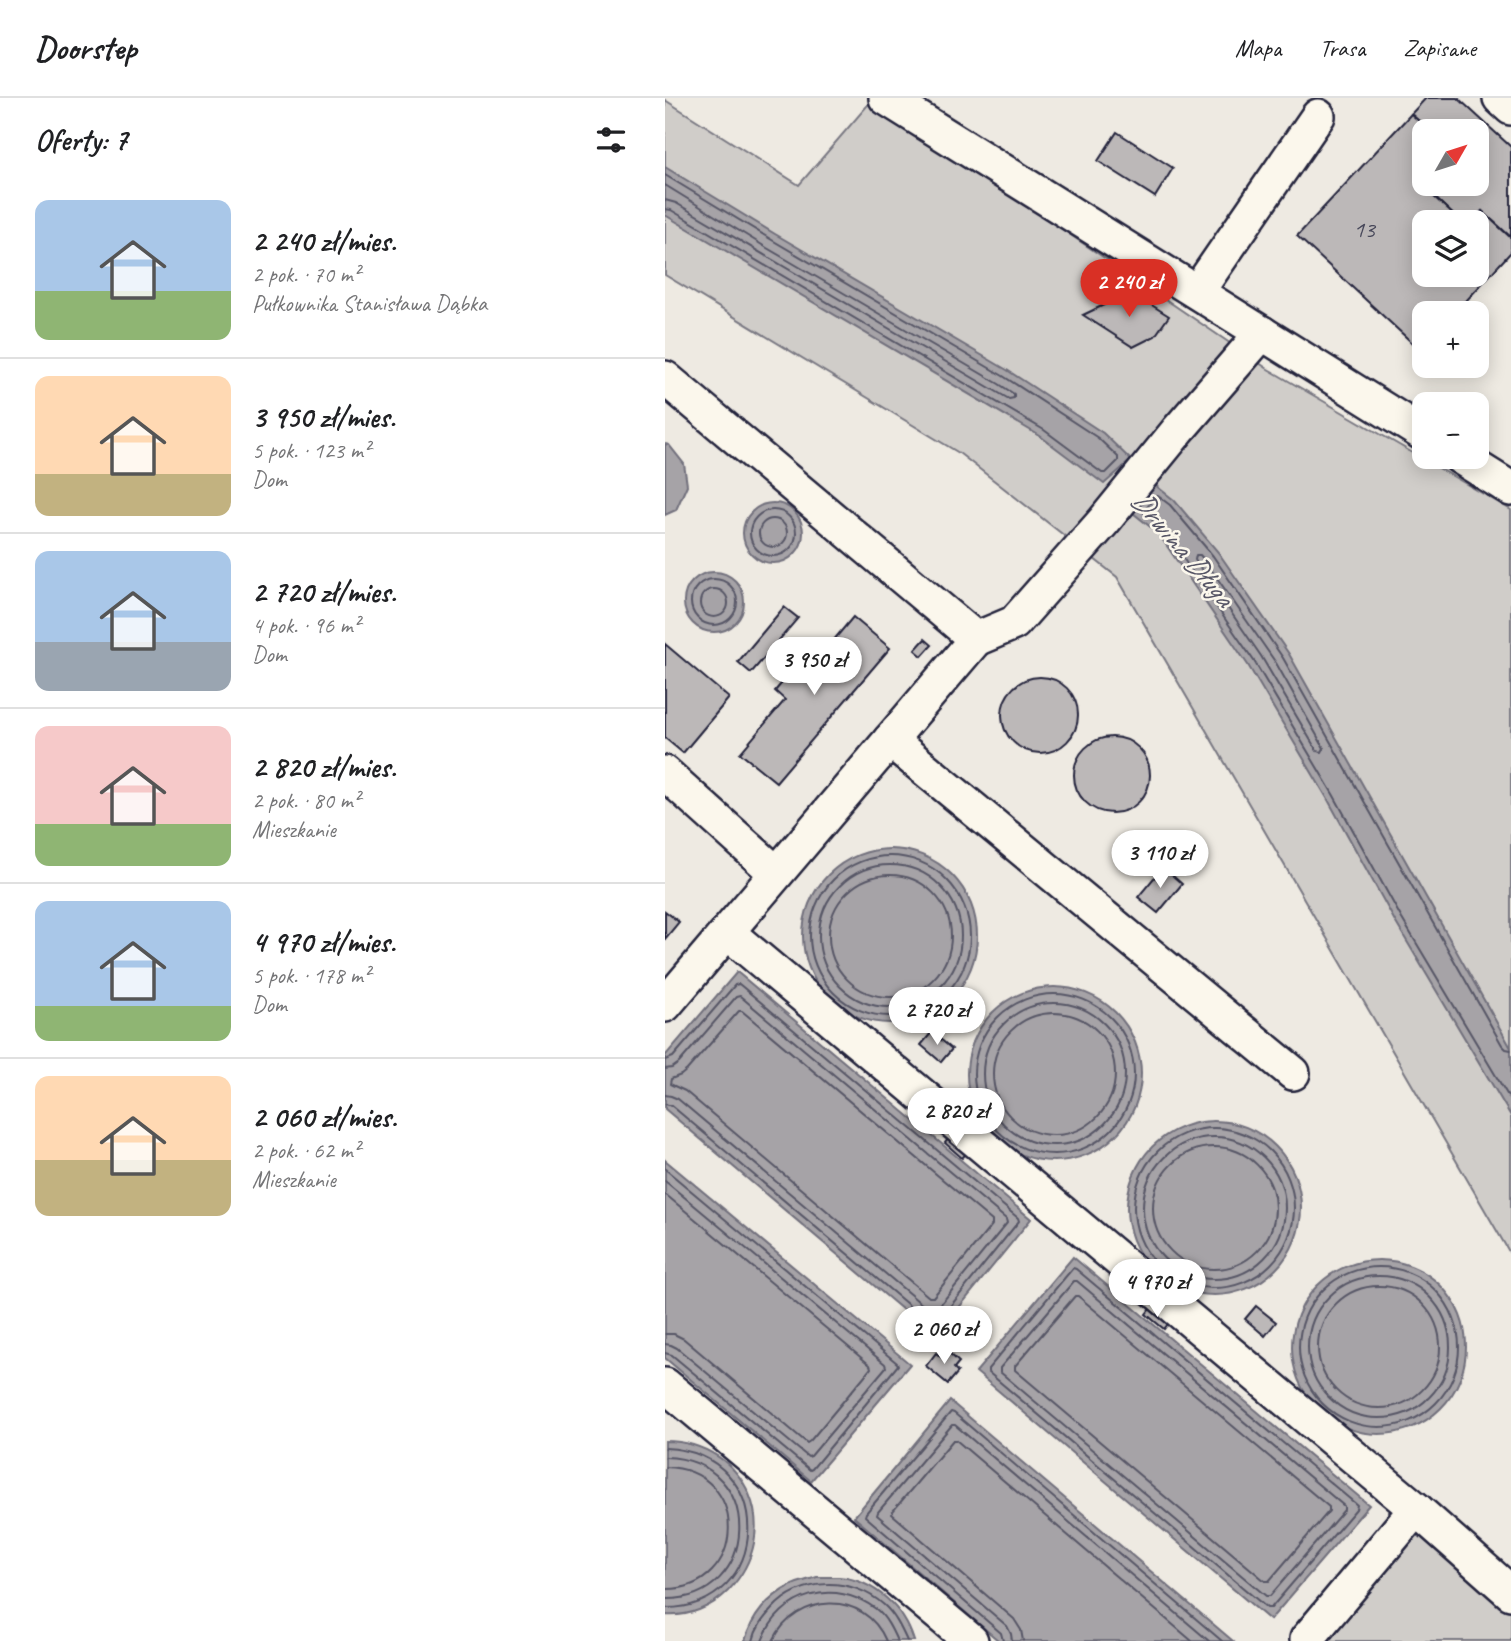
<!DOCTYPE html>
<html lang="pl">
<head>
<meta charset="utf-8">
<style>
  :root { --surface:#fff; --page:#f2f2f2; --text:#202124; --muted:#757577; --line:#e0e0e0; --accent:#d93025 }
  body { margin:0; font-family:Caveat,sans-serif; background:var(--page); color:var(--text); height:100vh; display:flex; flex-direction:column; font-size:26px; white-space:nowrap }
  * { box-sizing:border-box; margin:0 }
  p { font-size:23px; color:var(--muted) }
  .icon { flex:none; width:38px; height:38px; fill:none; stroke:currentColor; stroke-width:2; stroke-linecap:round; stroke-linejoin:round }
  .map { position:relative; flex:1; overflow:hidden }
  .panel { display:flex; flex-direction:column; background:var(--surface); width:665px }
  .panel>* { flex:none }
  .needle { width:46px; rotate:51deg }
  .buttons { position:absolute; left:747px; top:21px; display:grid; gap:14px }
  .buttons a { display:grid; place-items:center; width:77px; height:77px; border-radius:14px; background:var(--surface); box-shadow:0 4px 18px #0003; font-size:35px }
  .price { position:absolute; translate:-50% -60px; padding:0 16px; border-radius:24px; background:#fff; color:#222; font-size:23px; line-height:46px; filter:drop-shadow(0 2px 4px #0008) }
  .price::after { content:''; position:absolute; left:50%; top:42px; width:21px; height:16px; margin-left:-10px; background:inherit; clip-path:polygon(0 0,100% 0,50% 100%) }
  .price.selected { background:var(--accent); color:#fff }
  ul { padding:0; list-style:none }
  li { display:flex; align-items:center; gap:21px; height:175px; padding:0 35px }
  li+li { border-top:2px solid var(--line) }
  li span { display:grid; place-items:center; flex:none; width:196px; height:140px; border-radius:14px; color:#555 }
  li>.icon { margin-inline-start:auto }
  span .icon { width:84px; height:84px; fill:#fffc; stroke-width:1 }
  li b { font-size:30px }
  h2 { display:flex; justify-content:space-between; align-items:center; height:84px; padding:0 35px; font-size:30px }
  header { display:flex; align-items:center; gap:42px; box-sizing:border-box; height:98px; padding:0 35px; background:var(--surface); border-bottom:2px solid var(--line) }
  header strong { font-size:33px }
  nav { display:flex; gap:38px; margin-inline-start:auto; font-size:24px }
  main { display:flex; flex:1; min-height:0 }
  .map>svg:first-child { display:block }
  .green { fill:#d0cdc9; stroke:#797882; stroke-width:2 }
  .water { fill:#a6a3a7; stroke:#716f7c; stroke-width:2 }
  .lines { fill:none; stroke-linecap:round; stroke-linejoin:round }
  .shore { stroke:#575666; stroke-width:2 }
  .building { fill:#bcb8b8; stroke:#22223b; stroke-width:2 }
  .minor-casing { stroke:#22223b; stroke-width:38 }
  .minor { stroke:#fbf7ec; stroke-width:33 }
  .labels { text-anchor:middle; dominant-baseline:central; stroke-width:5; stroke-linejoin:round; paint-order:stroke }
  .number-label { font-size:24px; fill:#48485a }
  .water-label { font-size:30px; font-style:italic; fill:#575666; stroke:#fbf7ec }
</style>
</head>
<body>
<header>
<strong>Doorstep</strong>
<nav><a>Mapa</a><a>Trasa</a><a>Zapisane</a></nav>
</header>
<main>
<section class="panel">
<h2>Oferty: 7<svg class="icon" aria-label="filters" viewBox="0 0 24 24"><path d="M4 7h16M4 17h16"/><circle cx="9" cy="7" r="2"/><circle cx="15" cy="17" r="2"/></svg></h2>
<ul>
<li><span style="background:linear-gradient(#a9c7e8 65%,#8fb573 0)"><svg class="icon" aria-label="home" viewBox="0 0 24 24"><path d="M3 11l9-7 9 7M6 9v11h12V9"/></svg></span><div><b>2 240 zł/mies.</b><p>2 pok. · 70 m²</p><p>Pułkownika Stanisława Dąbka</p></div></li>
<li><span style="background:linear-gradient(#ffd9b3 70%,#c2b280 0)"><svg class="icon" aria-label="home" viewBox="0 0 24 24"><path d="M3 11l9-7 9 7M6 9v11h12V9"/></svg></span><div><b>3 950 zł/mies.</b><p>5 pok. · 123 m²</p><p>Dom</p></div></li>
<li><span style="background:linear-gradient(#a9c7e8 65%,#9aa5b1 0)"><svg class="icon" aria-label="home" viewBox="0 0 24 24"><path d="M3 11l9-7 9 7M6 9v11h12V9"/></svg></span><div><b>2 720 zł/mies.</b><p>4 pok. · 96 m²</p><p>Dom</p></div></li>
<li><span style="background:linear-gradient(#f6c9c9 70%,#8fb573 0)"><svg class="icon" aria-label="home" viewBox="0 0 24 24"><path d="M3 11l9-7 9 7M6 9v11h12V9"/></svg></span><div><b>2 820 zł/mies.</b><p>2 pok. · 80 m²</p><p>Mieszkanie</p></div></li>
<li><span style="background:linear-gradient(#a9c7e8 75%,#8fb573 0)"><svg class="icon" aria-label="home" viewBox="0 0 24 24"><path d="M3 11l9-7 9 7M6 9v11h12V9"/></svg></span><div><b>4 970 zł/mies.</b><p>5 pok. · 178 m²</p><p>Dom</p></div></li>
<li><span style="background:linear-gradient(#ffd9b3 60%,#c2b280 0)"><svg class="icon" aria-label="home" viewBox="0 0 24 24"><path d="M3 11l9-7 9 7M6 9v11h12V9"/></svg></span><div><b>2 060 zł/mies.</b><p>2 pok. · 62 m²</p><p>Mieszkanie</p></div></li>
</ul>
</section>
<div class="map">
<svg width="846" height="1543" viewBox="0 0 846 1543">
  <rect width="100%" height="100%" fill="#eeeae2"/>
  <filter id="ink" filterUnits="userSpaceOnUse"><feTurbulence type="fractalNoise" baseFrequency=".0143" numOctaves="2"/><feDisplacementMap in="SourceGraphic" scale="14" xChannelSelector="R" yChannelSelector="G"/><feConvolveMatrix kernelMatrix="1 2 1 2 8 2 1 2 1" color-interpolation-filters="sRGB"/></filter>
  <g filter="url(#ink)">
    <g class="green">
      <path d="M0,2L134,87L207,2L603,271L846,412V1157L452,479L294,355L0,177Z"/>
      <path d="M754,1420L846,1498V1543H664L663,1535Z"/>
    </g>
    <g class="water">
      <path d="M0,69L110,136L342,272L438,335L466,362L439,386L375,338L0,117Z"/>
      <path d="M0,346L4,347L19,366L22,387L11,412L0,417Z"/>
      <path d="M490,387L509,402L553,454L624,556L846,950V1018L731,825L662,700L583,567L493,435L468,415Z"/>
      <circle cx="108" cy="435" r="30"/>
      <circle cx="49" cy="504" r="30"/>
      <circle cx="225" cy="838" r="87"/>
      <path d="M72,874L366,1121L270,1239L0,1011V958Z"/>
      <circle cx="389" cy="976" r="87"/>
      <circle cx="549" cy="1110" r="87"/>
      <path d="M0,1062L245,1266L146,1383L0,1260Z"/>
      <path d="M408,1159L704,1407L605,1522L311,1274Z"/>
      <circle cx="714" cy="1249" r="87"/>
      <path d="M285,1303L568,1543H334L189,1419Z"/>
      <path d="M0,1343C82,1344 121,1433 63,1493C47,1509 24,1519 0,1517Z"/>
      <path d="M152,1479C159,1479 167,1479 174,1479C209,1482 239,1510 249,1543H80C86,1519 104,1498 125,1488C133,1484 143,1482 152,1479Z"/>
    </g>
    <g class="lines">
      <g class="shore">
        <path d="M0,77L107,142L338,278L433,340L453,359V363L441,375H437L379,332L6,112L0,111"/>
        <path d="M0,87L102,150L334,286L349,296V300L344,301L11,105L0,102"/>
        <circle cx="108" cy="435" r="23"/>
        <circle cx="108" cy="435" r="14"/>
        <path d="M531,457H535L541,464L611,565L659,650L657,654L652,653L596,558L530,462Z"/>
        <circle cx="49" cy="504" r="23"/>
        <circle cx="49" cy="505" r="14"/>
        <circle cx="225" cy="838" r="80"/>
        <circle cx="225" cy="838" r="71"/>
        <circle cx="225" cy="838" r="61"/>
        <circle cx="389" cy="976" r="80"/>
        <circle cx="389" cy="976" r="71"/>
        <path d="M74,913H77L327,1123V1127L268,1199H264L20,993L5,986L6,981L16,977L22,972Z"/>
        <circle cx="389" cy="976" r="61"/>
        <path d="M846,952L841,951L837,947L618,560L548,458L505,407L493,398L490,399L480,412L479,415L498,431L589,563L668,696L737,821L846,1003"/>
        <path d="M0,962L8,959L70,887L74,886L353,1120L354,1123L271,1226L267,1227L7,1008L0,1006"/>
        <path d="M0,971L7,970L14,965L71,899L75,898L341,1121L342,1125L270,1213L266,1214L13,1001L6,998L0,997"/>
        <circle cx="549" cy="1110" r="80"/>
        <circle cx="549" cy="1110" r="71"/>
        <circle cx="549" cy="1110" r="61"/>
        <path d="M0,1071L232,1265L233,1267L147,1371L145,1372L7,1257L0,1255"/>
        <path d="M0,1083L220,1266L221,1269L146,1358L143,1359L12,1250L6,1247L0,1246"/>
        <path d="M0,1096L205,1267L206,1270L145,1343L142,1345L19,1241L9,1236H0"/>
        <circle cx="714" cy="1249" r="80"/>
        <path d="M408,1170L411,1171L692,1407L691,1411L606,1510H602L323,1274V1271Z"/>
        <circle cx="714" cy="1249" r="71"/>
        <path d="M409,1183H412L679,1408V1412L605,1498H601L335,1274V1270Z"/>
        <circle cx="714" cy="1249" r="61"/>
        <path d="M410,1198H413L664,1409V1413L604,1483H600L350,1272V1268Z"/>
        <path d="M0,1350C115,1355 107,1511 0,1510"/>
        <path d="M0,1359C103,1362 95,1503 0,1501"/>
        <path d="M0,1369C88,1371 82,1493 0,1491"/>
        <path d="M88,1543C91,1530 98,1521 107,1511C135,1479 187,1478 219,1507C230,1517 236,1530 242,1543"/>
        <path d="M97,1543C115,1495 170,1480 211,1511C221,1519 227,1532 232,1543"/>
        <path d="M108,1543C131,1495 199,1491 221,1543"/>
        <path d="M338,1543L336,1535L200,1418L201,1415L286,1314L289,1315L557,1543"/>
        <path d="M347,1543L346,1536L342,1528L212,1417L213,1414L287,1327H290L544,1543"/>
        <path d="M358,1543L356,1532L349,1521L227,1416L228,1413L288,1342H291L527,1543"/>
      </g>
    </g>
    <g class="building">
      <path d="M761,0H793L846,49V139L817,113L806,124H796L767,97L777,86H812V33H765L746,16Z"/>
      <path d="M746,16L765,33H760V86H777L767,97L796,124H760V177H812V124H806L817,113L846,140V154L790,215H760V249L756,253L632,138Z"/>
      <path d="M452,34L508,70L490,99L433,63Z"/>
      <path d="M466,194L504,218L490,238L468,249L418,217Z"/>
      <path d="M119,509L133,520L86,575L73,564Z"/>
      <path d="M188,519L225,550L111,684L75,655L120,602L110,593L149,547L158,555Z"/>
      <path d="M260,541L267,547L257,558L250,552Z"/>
      <path d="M0,546L64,600L18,655L0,640Z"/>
      <circle cx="375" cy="617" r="38"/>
      <circle cx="447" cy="677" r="38"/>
      <path d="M498,769L517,786L493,815L473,799Z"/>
      <path d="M0,813L14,824L0,841Z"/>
      <path d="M267,934L287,951L276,964L256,947Z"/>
      <path d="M284,1040L302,1055L297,1060L280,1045Z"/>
      <path d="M591,1208L611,1224L600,1238L580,1221Z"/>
      <path d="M485,1211L503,1226L499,1231L481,1216Z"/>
      <path d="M281,1252L294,1264L289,1270L293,1274L283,1286L261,1268L271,1255L276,1259Z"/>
    </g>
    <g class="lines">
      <defs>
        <g id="minor">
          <path d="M221,0L760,337"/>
          <path d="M835,0L846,10"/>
          <path d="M532,194L653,18"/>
          <path d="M0,280L311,541L0,907"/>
          <path d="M795,359L846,391"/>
          <path d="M311,541L349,525L439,423L514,331L597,235"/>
          <path d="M225,642L628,975"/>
          <path d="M0,675L111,775"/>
          <path d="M62,834L751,1411L642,1541L645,1543"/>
          <path d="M0,1287L306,1543"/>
          <path d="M751,1411L846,1495"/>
        </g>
      </defs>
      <use href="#minor" class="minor-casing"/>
      <use href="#minor" class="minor"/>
    </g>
  </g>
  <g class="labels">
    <g class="number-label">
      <text x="699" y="131">13</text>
    </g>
    <g class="water-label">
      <text transform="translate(518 450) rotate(50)">Drwina Długa</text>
    </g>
  </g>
</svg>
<div class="buttons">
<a><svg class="needle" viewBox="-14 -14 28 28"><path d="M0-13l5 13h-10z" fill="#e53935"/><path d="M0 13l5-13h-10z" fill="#757577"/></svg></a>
<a><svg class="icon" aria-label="layers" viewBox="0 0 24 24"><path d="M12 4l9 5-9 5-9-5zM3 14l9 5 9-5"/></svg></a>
<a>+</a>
<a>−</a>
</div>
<b class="price selected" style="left:464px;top:221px">2 240 zł</b>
<b class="price" style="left:149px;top:599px">3 950 zł</b>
<b class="price" style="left:495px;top:792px">3 110 zł</b>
<b class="price" style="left:272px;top:949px">2 720 zł</b>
<b class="price" style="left:291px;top:1050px">2 820 zł</b>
<b class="price" style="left:492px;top:1221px">4 970 zł</b>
<b class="price" style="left:279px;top:1268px">2 060 zł</b>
</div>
</main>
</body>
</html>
